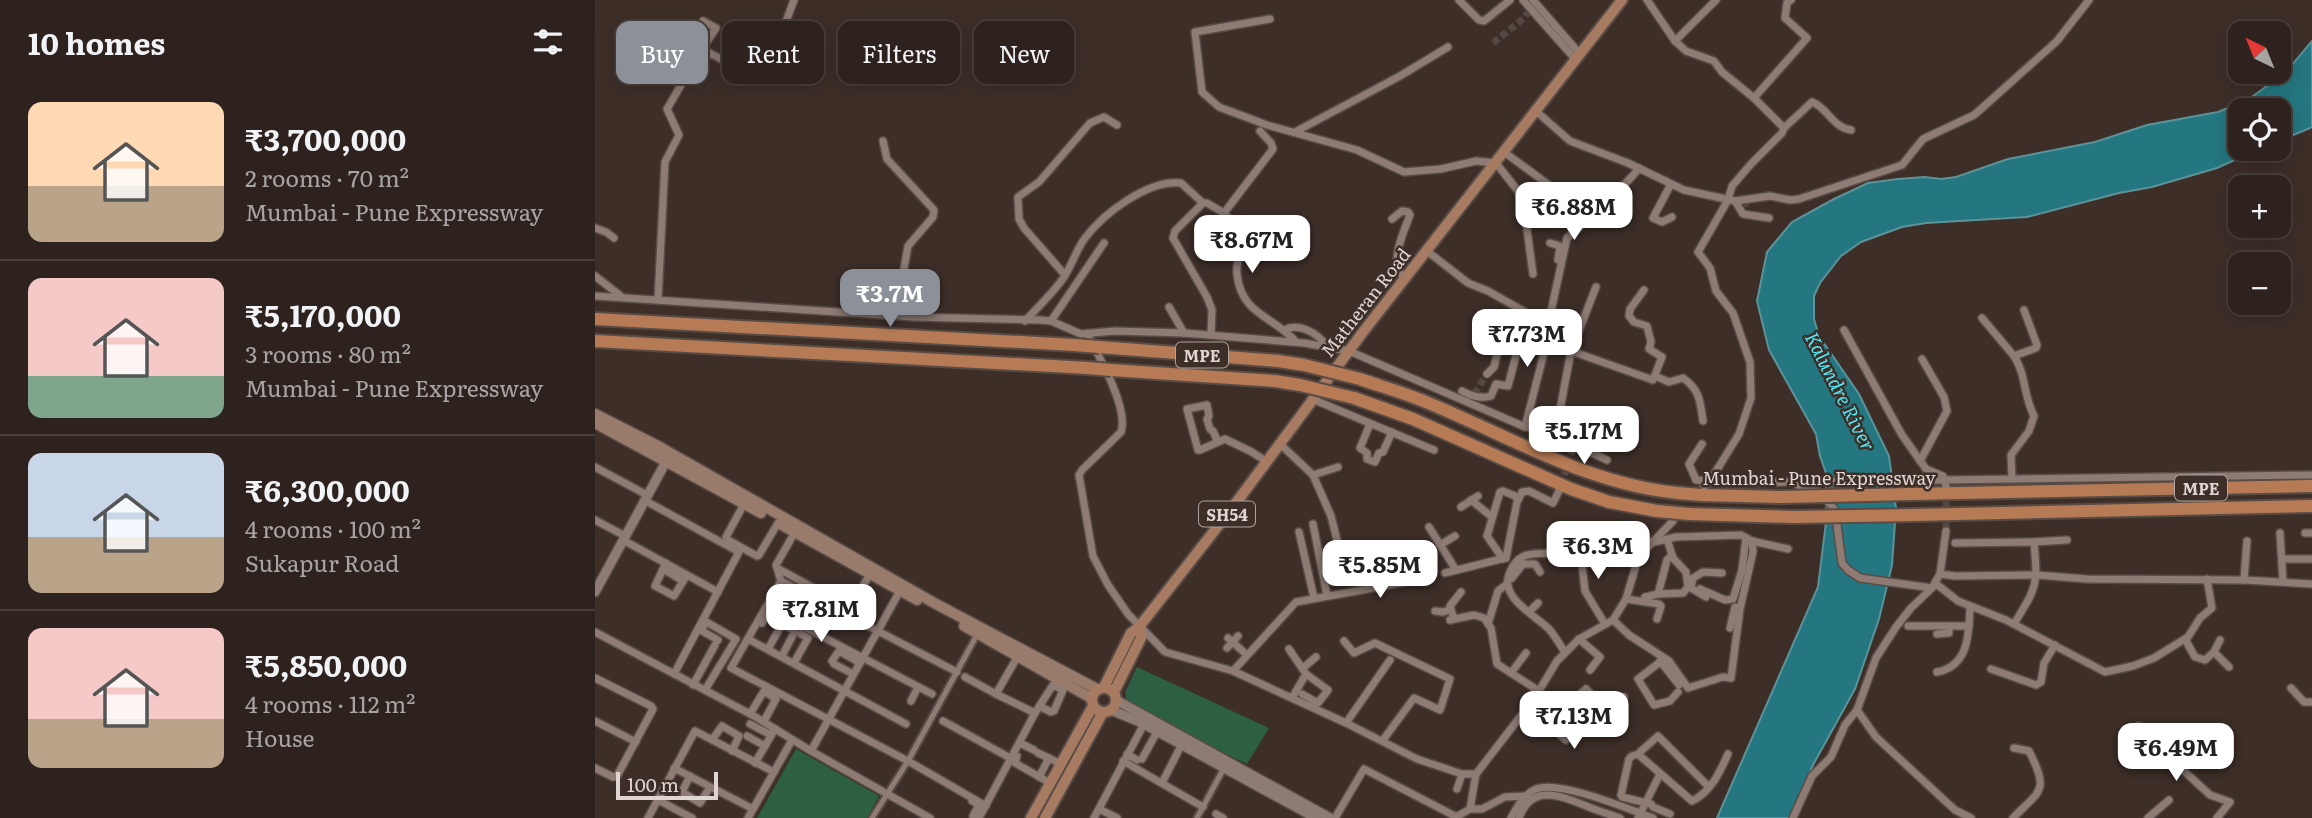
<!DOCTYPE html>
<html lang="en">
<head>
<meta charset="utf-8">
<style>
  :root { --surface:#2e221e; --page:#362a27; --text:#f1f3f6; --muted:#a7a4a4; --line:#493f3c; --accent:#8c9099 }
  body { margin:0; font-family:Literata,serif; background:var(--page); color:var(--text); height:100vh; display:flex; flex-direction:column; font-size:26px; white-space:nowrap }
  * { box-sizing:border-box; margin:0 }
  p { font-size:23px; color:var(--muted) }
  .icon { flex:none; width:38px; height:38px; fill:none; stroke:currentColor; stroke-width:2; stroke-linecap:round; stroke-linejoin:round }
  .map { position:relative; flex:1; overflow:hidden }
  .side { display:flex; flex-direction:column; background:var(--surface); width:595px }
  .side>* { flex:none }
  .hud { position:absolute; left:21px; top:21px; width:665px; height:63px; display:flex; gap:14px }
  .needle { width:46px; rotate:317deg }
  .tools { position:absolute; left:1633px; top:21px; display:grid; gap:14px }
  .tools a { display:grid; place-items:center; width:63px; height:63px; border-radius:14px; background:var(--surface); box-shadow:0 4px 18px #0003,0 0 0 2px var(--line); font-size:35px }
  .scale { position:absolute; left:21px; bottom:18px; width:102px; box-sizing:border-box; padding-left:7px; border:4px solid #dfd5d1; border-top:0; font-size:19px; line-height:24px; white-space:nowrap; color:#dfd5d1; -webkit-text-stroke:5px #3d2e28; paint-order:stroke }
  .price { position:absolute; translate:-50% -60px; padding:0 16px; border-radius:14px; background:#fff; color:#222; font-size:23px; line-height:46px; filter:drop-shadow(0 2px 4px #0008) }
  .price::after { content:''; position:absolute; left:50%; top:42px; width:21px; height:16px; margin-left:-10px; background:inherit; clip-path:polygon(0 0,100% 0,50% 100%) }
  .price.current { background:var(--accent); color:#fff }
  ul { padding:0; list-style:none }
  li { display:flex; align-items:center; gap:21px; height:175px; padding:0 28px }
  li+li { border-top:2px solid var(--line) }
  li span { display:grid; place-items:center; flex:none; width:196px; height:140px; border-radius:14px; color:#555 }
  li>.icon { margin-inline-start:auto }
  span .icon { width:84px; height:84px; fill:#fffc; stroke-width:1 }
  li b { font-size:30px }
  h2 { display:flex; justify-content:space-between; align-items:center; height:84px; padding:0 28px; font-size:30px }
  .chip { padding:0 24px; border-radius:14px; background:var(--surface); box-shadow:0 4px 18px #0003,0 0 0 2px var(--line); font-size:24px; line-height:63px }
  .chip.current { background:var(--accent); color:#fff }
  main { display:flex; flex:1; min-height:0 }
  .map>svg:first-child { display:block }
  .green { fill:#2d6042 }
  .water { fill:#247780; stroke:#5c9398; stroke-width:2 }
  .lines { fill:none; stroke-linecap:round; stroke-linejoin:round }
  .minor-tunnel { stroke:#554741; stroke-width:7; stroke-dasharray:7 3.5; stroke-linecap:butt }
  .pedestrian-casing { stroke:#584b46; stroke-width:9 }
  .minor-casing { stroke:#584b46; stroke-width:10 }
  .tertiary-casing { stroke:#584b46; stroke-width:12 }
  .secondary-casing { stroke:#584b46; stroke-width:13 }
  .primary-casing { stroke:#584b46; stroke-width:14 }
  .motorway-casing { stroke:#584b46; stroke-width:16 }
  .pedestrian { stroke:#8d7b74; stroke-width:5 }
  .minor { stroke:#8d7b74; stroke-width:7 }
  .tertiary { stroke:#8d7b74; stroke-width:9 }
  .secondary { stroke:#997b6b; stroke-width:10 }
  .primary { stroke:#a67b61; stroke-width:10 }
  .motorway { stroke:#b67b55; stroke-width:12 }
  .motorway-bridge-casing { stroke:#584b46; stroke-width:16; stroke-linecap:butt }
  .motorway-bridge { stroke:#b67b55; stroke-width:12 }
  .labels { text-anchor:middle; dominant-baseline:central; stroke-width:5; stroke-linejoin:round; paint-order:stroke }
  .shield { fill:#3d2e28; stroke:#aea39e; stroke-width:2 }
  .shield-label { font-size:16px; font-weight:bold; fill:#dfd5d1 }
  .street-label { font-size:18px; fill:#dfd5d1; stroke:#3d2e28 }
  .water-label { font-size:19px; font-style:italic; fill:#50eafa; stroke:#3d2e28 }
</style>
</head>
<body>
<main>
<section class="side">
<h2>10 homes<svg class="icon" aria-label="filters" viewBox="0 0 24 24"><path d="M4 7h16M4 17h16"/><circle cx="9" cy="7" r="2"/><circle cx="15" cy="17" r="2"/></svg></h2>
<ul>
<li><span style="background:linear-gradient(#ffd9b3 60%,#b9a48a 0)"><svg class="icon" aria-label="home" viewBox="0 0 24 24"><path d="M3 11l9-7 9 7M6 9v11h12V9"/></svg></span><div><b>₹3,700,000</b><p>2 rooms · 70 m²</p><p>Mumbai - Pune Expressway</p></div></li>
<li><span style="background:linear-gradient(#f6c9c9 70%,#7fa58c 0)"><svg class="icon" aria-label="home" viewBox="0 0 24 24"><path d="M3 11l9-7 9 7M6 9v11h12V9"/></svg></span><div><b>₹5,170,000</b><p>3 rooms · 80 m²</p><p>Mumbai - Pune Expressway</p></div></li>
<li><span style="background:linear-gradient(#c9d6e8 60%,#b9a48a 0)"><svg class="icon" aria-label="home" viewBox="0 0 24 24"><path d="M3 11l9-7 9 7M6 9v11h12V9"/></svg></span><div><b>₹6,300,000</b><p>4 rooms · 100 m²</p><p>Sukapur Road</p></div></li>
<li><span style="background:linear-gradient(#f6c9c9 65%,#b9a48a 0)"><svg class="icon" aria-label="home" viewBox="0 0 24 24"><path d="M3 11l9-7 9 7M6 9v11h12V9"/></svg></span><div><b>₹5,850,000</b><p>4 rooms · 112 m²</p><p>House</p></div></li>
</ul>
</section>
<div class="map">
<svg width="1717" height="818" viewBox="0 0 1717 818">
  <rect width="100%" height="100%" fill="#3d2e28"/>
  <g class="green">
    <path d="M542,667L674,728L652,764L557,718L532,703L530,692Z"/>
    <path d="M201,749L284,796L272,818H162Z"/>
  </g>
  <path class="water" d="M1717,41V127L1715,128L1684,141V110H1645V149H1664L1622,168L1557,187L1524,193L1432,217L1331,223L1307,227L1266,242L1246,256L1225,283L1219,296V319L1224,336L1264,394L1294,456L1301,508L1297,565L1284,619L1260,689L1218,765L1196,818H1122L1223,587L1231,522V473L1225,456L1221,434L1174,350L1162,301L1172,252L1197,222L1239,199L1273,183L1303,179L1330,177L1346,179L1361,177L1413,159L1500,142L1552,125L1623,112L1654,99L1691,72Z"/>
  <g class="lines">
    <g class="minor-tunnel">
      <path d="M898,43L929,18L934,11"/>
      <path d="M1150,203L1154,204"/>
      <path d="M879,394L892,374"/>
      <path d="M966,485L978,449"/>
      <path d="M1351,491V531"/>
    </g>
    <defs>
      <g id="pedestrian">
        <path d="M277,818L313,761L383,633"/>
        <path d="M602,818L629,768"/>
      </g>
      <g id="minor">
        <path d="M864,0L884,20L889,21L915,0"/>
        <path d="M928,0L980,59"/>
        <path d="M938,0L985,54"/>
        <path d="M1052,0L1080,41L1091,51L1119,61L1127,72L1159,98L1212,38L1190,18L1192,3L1196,0"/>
        <path d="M675,19L600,32L607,92L624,107L672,125L762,150L809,172L846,169L881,161L901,163L923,191L929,207L938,274"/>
        <path d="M1080,41L1121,0"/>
        <path d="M107,49L121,28L108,21"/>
        <path d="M941,111L975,141L1033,163L1089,190L1140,201L1175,196L1195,200L1204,199L1307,165L1328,139L1379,115L1386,109L1462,41L1494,0"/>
        <path d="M1189,128L1217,102C1233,108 1237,127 1256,130"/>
        <path d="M700,132L805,76L853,47"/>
        <path d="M288,141L292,159L339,210L338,217L313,246L304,297L318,317"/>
        <path d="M909,152L958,188"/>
        <path d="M1076,184L1058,218L1067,222L1077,217"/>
        <path d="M1021,196C1027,185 1037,178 1044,168"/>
        <path d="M1140,201L1148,214L1174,218"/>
        <path d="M629,213L649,236C649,248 640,260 642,274C646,315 679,316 701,342"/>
        <path d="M797,219L807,211L813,212L815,215C808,234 793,263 810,279"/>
        <path d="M0,228L11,232L19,238"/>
        <path d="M955,243L965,246L963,260"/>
        <path d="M832,251L873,283L893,291L953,325L950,349L930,427"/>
        <path d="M470,275L429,228L424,219L423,197L444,182L495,123L509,117L522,125"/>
        <path d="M0,276L27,297"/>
        <path d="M0,296L318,317L445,320L456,321L486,334L520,331L589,333L709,343L754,351L930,427L953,428L961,431"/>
        <path d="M63,299L70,162L84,135L72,109L107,49L143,68L179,54L199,0"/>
        <path d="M574,307L589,333"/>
        <path d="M1387,318L1419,356"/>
        <path d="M430,321C442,308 456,295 467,280C476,268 481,250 490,238C509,213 554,179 586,183L608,203"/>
        <path d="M456,321L509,243"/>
        <path d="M953,325L972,238L988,224"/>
        <path d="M689,330C704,322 722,333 732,346"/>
        <path d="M1249,330L1307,435L1331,469L1348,476L1351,486"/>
        <path d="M492,334C504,356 534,409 526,432L487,470L484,475L498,556L513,585L533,614L570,652L638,671L751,723L822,759L867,774H881"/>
        <path d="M616,335L617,310L612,297L578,238L580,231L608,203H612L629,213L678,149L676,143L665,131"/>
        <path d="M976,351L1058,380L1067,357L1054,349L1056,342L1052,326L1039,322L1034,316L1035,309L1049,290"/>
        <path d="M892,374L899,367L906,338"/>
        <path d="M1060,376L1074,382L1088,378C1105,390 1105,401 1108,421"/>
        <path d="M867,391C875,396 887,399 896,396L901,384L913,386L926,337L883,323"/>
        <path d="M717,399L839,450"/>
        <path d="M775,424L765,448L772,453V459L780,462L784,453L788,452L797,432"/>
        <path d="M623,442L618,431L615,429L612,419L614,416L612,405L592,409L603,450H605L630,439L655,451L671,461"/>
        <path d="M684,443L718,475L736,516L749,568"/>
        <path d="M1107,444L1094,464L1101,480L1134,483L1717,475"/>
        <path d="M980,445L1012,460"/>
        <path d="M978,449L980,445L961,431L976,351L1001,287"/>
        <path d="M1325,461L1352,411L1349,397L1327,359"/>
        <path d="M0,467L52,495"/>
        <path d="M718,475L743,467"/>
        <path d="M1417,479L1416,455L1434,431L1439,416C1428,394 1431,374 1419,356L1441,348L1442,345L1429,310"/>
        <path d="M1202,485L1222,490L1240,510L1247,563L1253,570L1265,578L1337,588"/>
        <path d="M1106,490L1115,481L1144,434L1156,398L1155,362L1138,313L1121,291L1115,268L1103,252L1133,200L1137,186L1156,164L1187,133L1189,128L1159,98"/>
        <path d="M49,500L144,552L79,674"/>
        <path d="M876,500L897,517"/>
        <path d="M149,504L131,537L133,540L162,556L164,555L183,523"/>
        <path d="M866,507L883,496"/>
        <path d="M0,520L30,536"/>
        <path d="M718,524L732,595"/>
        <path d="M834,527L861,570"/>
        <path d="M200,532L181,565L182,568L255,608L275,574"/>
        <path d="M704,532L719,598"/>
        <path d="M1685,533L1688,582"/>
        <path d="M1710,533H1717"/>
        <path d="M28,540L123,592"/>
        <path d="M1157,541L1193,549"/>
        <path d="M1439,542L1472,540"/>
        <path d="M1360,543L1439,542C1443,587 1442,586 1419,624"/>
        <path d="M845,545L860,536"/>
        <path d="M911,558L922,502L927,492L934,491L958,503L964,491"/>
        <path d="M908,559L892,536L905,492L908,491L920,496L923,500"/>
        <path d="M1687,559H1717"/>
        <path d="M71,563L60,586L79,596L92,575"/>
        <path d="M928,564H940L945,572"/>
        <path d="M182,568L186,581L362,672"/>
        <path d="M68,569L88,581"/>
        <path d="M850,573L910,558"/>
        <path d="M1345,574L1360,576L1442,575L1492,579L1649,580L1717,584"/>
        <path d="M917,578L928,564L923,560"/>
        <path d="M1649,580L1652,541"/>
        <path d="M186,581L136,668L313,761L391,806"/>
        <path d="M1340,583L1363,601L1411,620L1510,672L1538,666L1559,658L1593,637L1605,618L1617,608L1612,579"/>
        <path d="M1105,589L1130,600L1138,599L1147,570L1151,538"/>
        <path d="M1063,594L1072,560L1077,555"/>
        <path d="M1050,597L1063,594L1088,593L1093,587L1091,572L1078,558L1072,539"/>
        <path d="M1111,597L1096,588L1098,578L1108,572L1127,573"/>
        <path d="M1031,599L1064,604L1066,606L1062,619"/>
        <path d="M171,607L337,694"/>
        <path d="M255,609L259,608L272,616"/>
        <path d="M840,611L848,612L854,610"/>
        <path d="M934,612L943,603"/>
        <path d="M859,619L855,606L866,592"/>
        <path d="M108,620L141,639L110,690"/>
        <path d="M855,620L879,615L889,618L896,628L902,664L944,691"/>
        <path d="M1018,620L1034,635L1074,661L1093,688L1128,677L1136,678L1145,609L1158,552L1157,541L1146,535L1081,537L1059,542L1037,538"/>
        <path d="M167,623L171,617L184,623"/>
        <path d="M893,624L903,591L912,584"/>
        <path d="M109,625L107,631L123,640"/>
        <path d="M1313,626H1374"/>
        <path d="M1135,628L1140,607"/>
        <path d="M0,632L159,716L216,751L306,589"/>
        <path d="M1342,634L1354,633V626"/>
        <path d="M633,638L652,655"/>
        <path d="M153,639L311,724"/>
        <path d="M984,639L1005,657L995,670"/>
        <path d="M1590,639L1600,657L1610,660L1619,652L1625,640"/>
        <path d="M749,641L759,653L780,643L855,679L845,710L819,698L788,740"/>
        <path d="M632,648L643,636"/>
        <path d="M173,649L186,626L189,625L200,631L188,654"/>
        <path d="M694,649L711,674L697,698"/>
        <path d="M970,652C965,645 960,636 954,629C940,615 903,597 915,572C918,565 923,559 929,556C941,551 969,554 983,554L986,556L990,591L1010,624"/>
        <path d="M1619,652L1634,667"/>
        <path d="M1069,659L1043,679L1059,705L1075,701L1083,692"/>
        <path d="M237,661L244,651L265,663"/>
        <path d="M1065,661L1084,685"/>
        <path d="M199,663L213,638L206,634"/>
        <path d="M239,664L258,674"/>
        <path d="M708,668L721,657"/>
        <path d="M1396,669L1441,685L1446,682L1449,663L1460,645"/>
        <path d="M638,671L701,602L833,578"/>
        <path d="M1342,672C1374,666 1374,634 1375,606"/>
        <path d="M916,673L931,653"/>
        <path d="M370,677L401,694"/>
        <path d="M0,678L56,706L58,709L22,776L18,777L0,768"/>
        <path d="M98,685L120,645"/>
        <path d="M1696,688L1709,702H1717"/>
        <path d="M707,694L723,703L733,690L711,674"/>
        <path d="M316,701L323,687"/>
        <path d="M977,701L991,689L1007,705"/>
        <path d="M933,707L971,740L1005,707L1029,697"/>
        <path d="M1262,710L1281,737L1360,810L1376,818"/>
        <path d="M440,713L458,685L468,690L459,711L456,712L446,707"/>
        <path d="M155,714L169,691L181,699L169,721"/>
        <path d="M0,721L41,742"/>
        <path d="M348,721L417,759"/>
        <path d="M751,723L795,660"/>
        <path d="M155,724L176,735"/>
        <path d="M1543,726L1558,732L1566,740L1577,760L1615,795L1635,802L1622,818"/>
        <path d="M152,736L170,746"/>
        <path d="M117,740L127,726L144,736L137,751"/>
        <path d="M425,743L439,750"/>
        <path d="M216,751L335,818"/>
        <path d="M443,753L466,764"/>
        <path d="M532,754L542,760"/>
        <path d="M1044,754L1037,756L1034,759L1026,795L1027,797L1056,804L1058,807L1075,814"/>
        <path d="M422,756L420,763L455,783"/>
        <path d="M547,759L562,732"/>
        <path d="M528,761L608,807"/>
        <path d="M160,763L180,729"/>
        <path d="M79,768L158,809"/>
        <path d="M95,776L87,792L105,803L115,787"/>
        <path d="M444,777L454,758"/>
        <path d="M567,783L589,740"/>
        <path d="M1114,787L1063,736L1045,752L1044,755L1097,801C1116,792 1125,772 1133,754"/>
        <path d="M862,789L867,774"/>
        <path d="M63,800L97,818"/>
        <path d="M377,801L384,805L378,816"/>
        <path d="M504,809L522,818"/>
        <path d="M875,809H887L910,797L931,796"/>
        <path d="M621,814L628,818"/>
        <path d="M53,818L100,731L179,772"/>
        <path d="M153,818L197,740"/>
        <path d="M384,818L440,713L401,694L424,654"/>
        <path d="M499,818L549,724"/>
        <path d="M740,818L769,769L860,816"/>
        <path d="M859,818L875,809L881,774L939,699L962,661L984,639L1018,620L1031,599L1042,562L1050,550L1078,521"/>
        <path d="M916,818C922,807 929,794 941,789C965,780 1033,809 1058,818"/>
        <path d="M924,818C938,779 972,799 999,809C1007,812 1016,815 1025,818"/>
        <path d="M1043,818L1065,774"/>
        <path d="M1198,818L1217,776L1236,757L1250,725L1262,710L1281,658L1301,627L1316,608L1337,588L1345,574L1351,531"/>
        <path d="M1418,818C1445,790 1455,792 1434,751L1419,748"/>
        <path d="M1553,818L1574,800"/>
      </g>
      <g id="tertiary">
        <path d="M0,592L73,458"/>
        <path d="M521,700L735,818"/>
        <path d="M516,710L545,722L721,818"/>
      </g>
      <g id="secondary">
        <path d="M0,414L63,446L341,604L502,689"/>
        <path d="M0,423L166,513"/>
        <path d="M185,524L322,600"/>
        <path d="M369,626L496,698"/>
      </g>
      <g id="primary">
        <path d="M509,687L536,633L544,627L638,507L768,332L1027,0"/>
        <circle cx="509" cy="700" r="12"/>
        <path d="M519,692L546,638L544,627"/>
        <path d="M436,818L498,706"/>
        <path d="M450,818L508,712"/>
      </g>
      <g id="motorway">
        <path d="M0,319L479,345"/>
        <path d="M0,341L493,368"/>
        <path d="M504,347L683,361L709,365"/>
        <path d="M516,370L680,381L705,385"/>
        <path d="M765,379C785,386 806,392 826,400C911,434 990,484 1083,493"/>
        <path d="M759,398L818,419L976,489L1014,502L1062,511"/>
        <path d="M1316,494L1717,486"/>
        <path d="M1106,495L1188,497"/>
        <path d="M1094,514L1198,517"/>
        <path d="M1319,515L1717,506"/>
      </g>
    </defs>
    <use href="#pedestrian" class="pedestrian-casing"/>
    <use href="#minor" class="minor-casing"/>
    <use href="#tertiary" class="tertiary-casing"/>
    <use href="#secondary" class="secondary-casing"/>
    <use href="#primary" class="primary-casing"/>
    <use href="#motorway" class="motorway-casing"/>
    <use href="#pedestrian" class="pedestrian"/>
    <use href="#minor" class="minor"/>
    <use href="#tertiary" class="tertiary"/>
    <use href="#secondary" class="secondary"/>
    <use href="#primary" class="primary"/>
    <use href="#motorway" class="motorway"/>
    <defs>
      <g id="motorway-bridge">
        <path d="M479,345L504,347"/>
        <path d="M709,365L765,379"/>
        <path d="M493,368L516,370"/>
        <path d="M705,385L759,398"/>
        <path d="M1083,493L1106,495"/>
        <path d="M1188,497L1316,494"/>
        <path d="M1062,511L1094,514"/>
        <path d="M1198,517L1319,515"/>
      </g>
    </defs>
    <use href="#motorway-bridge" class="motorway-bridge-casing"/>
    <use href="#motorway-bridge" class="motorway-bridge"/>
  </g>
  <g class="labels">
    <g class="shield">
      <rect x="581" y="342.5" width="52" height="25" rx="5"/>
      <rect x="1580" y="475.5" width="52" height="25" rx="5"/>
      <rect x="604" y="501.5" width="56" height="25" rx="5"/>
    </g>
    <g class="shield-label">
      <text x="607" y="355">MPE</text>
      <text x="1606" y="488">MPE</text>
      <text x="632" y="514">SH54</text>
    </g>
    <g class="street-label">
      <text transform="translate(770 302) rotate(-52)">Matheran Road</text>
      <text x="1224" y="477">Mumbai - Pune Expressway</text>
    </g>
    <g class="water-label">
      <text transform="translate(1246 391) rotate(63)">Kalundre River</text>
    </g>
  </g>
</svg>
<div class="tools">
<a><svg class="needle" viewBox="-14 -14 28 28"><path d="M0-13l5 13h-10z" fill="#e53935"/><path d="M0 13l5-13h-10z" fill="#a7a4a4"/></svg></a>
<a><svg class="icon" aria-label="locate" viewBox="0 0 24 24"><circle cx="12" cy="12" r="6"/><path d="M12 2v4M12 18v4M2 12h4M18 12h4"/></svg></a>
<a>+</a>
<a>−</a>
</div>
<div class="scale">100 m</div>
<b class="price" style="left:979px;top:242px">₹6.88M</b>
<b class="price" style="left:657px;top:275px">₹8.67M</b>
<b class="price current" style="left:295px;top:329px">₹3.7M</b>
<b class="price" style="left:932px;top:369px">₹7.73M</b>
<b class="price" style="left:989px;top:466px">₹5.17M</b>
<b class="price" style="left:1003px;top:581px">₹6.3M</b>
<b class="price" style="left:785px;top:600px">₹5.85M</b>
<b class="price" style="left:226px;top:644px">₹7.81M</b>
<b class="price" style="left:979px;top:751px">₹7.13M</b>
<b class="price" style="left:1581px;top:783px">₹6.49M</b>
<div class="hud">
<a class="chip current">Buy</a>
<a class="chip">Rent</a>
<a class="chip">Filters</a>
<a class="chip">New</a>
</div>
</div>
</main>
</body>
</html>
